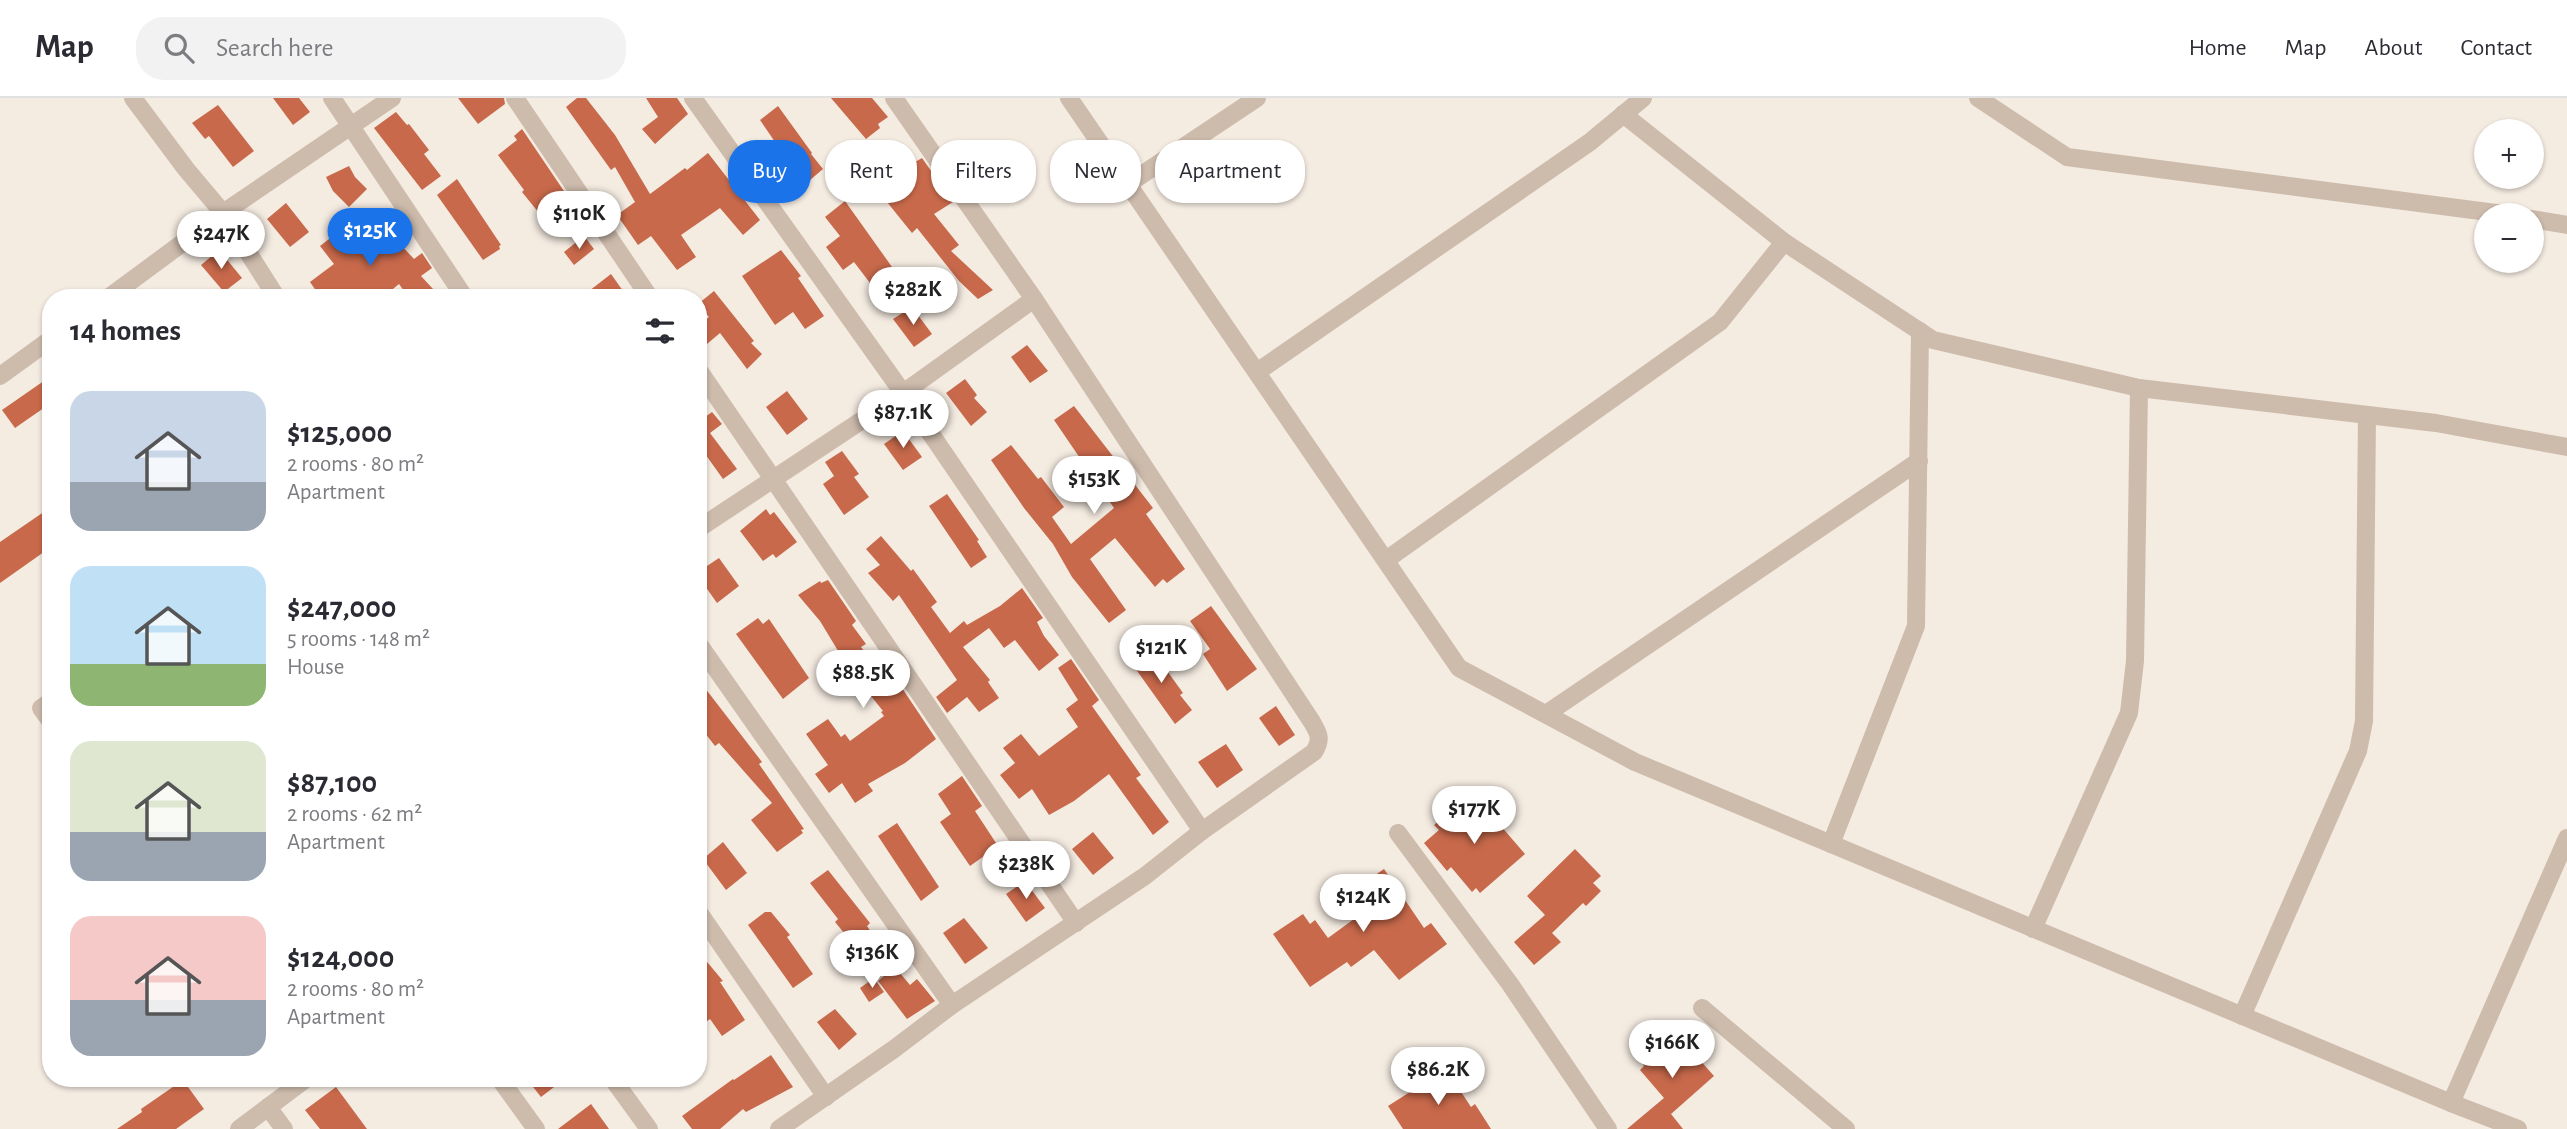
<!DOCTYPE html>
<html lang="en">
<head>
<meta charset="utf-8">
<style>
  :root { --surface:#fff; --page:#f2f2f3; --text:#2b2b33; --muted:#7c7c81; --line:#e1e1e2; --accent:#1a73e8 }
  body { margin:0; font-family:"Alegreya Sans",sans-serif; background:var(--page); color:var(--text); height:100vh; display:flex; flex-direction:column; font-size:26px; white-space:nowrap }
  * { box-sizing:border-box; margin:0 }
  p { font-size:23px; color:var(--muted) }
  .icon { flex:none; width:38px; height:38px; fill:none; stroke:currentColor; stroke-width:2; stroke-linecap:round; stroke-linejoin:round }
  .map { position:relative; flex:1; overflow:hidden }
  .sheet { position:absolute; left:42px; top:191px; width:665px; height:798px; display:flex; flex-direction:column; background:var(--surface); border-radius:28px; box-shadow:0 2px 5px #0004 }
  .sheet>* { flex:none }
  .top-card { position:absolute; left:728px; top:42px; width:665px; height:63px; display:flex; gap:14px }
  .controls { position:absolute; left:2474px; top:21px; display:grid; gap:14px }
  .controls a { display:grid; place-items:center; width:70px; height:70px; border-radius:50%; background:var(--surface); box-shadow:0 2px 5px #0004; font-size:35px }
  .price { position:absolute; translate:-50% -60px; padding:0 16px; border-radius:24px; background:#fff; color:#222; font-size:23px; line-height:46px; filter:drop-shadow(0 2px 4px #0008) }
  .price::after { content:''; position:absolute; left:50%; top:42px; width:21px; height:16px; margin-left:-10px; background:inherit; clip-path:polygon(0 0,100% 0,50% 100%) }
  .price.active { background:var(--accent); color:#fff }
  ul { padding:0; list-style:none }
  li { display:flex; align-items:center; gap:21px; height:175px; padding:0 28px }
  li span { display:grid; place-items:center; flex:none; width:196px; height:140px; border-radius:21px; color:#555 }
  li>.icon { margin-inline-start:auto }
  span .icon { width:84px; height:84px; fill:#fffc; stroke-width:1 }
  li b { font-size:30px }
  h2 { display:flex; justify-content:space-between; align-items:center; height:84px; padding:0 28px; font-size:30px }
  .pill { padding:0 24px; border-radius:28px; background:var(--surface); box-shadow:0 2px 5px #0004; font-size:24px; line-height:63px }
  .pill.active { background:var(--accent); color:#fff }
  header { display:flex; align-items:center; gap:42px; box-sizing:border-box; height:98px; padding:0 35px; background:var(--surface); border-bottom:2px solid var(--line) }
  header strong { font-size:33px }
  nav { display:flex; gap:38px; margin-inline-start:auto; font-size:24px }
  .search { width:490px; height:63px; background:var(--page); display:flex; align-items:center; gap:18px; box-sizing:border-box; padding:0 24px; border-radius:28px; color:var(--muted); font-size:26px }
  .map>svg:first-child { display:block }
  .building { fill:#c8694b }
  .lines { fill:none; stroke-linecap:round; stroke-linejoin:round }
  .minor { stroke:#cdbbac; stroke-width:18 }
</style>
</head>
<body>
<header>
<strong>Map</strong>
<div class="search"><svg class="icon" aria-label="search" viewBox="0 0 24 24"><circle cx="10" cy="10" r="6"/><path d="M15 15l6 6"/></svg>Search here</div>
<nav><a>Home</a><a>Map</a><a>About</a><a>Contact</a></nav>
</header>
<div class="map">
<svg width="2567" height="1031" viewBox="0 0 2567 1031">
  <rect width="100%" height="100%" fill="#f4ebe1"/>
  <g class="building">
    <path d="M273,0H299L310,14L293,27Z"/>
    <path d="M458,0H504L505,6L478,26Z"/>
    <path d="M577,0H586L615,37L650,96L685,70L687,72L708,55L760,122L743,137L720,110L681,137L696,159L677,172L651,138L638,147L617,117L635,104L615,69L611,72L566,9Z"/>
    <path d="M646,0H677L688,16L655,46L642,31L658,19Z"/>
    <path d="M831,0H872L888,19L878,26L880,30L866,41Z"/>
    <path d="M218,7L254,53L233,69L209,38L205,41L192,25Z"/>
    <path d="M778,8L812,55L811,56L823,71L803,88L782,59L784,57L760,22Z"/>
    <path d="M396,14L407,27L409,26L429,52L424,56L441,78L422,92L374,30Z"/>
    <path d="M522,31L570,102L543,120L522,94L524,92L498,57L517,42L514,38Z"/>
    <path d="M922,60L953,104L934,116L959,147L951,153L993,192L978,201L959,183L917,130L912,135L887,104L898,95L889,79Z"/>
    <path d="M349,68L355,79L367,91L349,109L333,93L326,79Z"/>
    <path d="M457,81L501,147L499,148L500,151L483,162L437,97Z"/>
    <path d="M845,103L892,169L870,185L854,164L843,172L826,149L840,138L825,119Z"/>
    <path d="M286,105L309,134L290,149L267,121Z"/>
    <path d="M351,124L369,147L387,132L414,161L422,155L432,170L421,178L433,191L422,200H409L399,186L382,200H321L310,184L334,166L320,148Z"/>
    <path d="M584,138L594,151L574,167L564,154Z"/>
    <path d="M219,152L242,180L224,194L201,167Z"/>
    <path d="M781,152L801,178L798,180L824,218L805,231L793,214L775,227L742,178Z"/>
    <path d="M611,176L628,200H580Z"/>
    <path d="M714,193L754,243L751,245L762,256L747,271L720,235L707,246L698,237V228L709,219L698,206Z"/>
    <path d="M912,209L932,236L914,249L893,221Z"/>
    <path d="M1027,247L1048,273L1030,285L1011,259Z"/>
    <path d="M51,278V305L15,330L2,312Z"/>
    <path d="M965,281L977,297L974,300L987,314L971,328L946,295Z"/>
    <path d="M787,293L808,321L787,337L766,309Z"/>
    <path d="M1074,308L1153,410L1146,416L1185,471L1167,485L1163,481L1155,489L1115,440L1090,461L1126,512L1109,525L1072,479L1053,446L1024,410L991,362L1011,347L1038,381L1041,379L1064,409L1052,419L1071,446L1114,410L1054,322Z"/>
    <path d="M712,314L722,326L710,335L737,371L723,381L698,346V319L701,322Z"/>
    <path d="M903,333L922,359L903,372L884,346Z"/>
    <path d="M842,353L859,376L854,379L869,399L844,417L823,386L834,378L825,364Z"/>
    <path d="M947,396L979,442L977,443L987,459L971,470L929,408Z"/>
    <path d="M51,409V449L0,485V444Z"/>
    <path d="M766,411L770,417L774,414L797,444L776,460L773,456L763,463L740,433Z"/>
    <path d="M881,438L911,473L913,471L937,504L931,509L950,535L964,523L967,527L1000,508L1022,490L1043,520L1037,524L1044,538L1059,557L1039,573L1015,542L1004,550L989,530L963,549L990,582L988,584L999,600L979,614L967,599L947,615L936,599L957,582L899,497L893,503L868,475L880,467L866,451Z"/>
    <path d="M719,460L739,488L717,505L698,478V474Z"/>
    <path d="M828,482L856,523L852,527L866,546L861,549L889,586L896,581L936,641L905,665L868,686L873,693L855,705L842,685L829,695L815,676L828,667L806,636L828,621L841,639L845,636L850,643L884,618L881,614L883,613L871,598L873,595L848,559L843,561L820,523L798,497L820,483L821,485Z"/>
    <path d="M1211,508L1257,571L1227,593L1203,556L1210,551L1190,523Z"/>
    <path d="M758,520L763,526L769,521L809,580L783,601L736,536Z"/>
    <path d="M1150,549L1183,595L1180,597L1192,612L1175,626L1130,563Z"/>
    <path d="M1071,561L1099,602L1092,608L1141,677L1136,680L1169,724L1153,737L1109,676L1074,703L1049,717L1032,691L1019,701L1000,677L1015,665L1003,650L1021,636L1039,658L1078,629L1066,611L1078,602L1058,570Z"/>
    <path d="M698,581L762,664L759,666L804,731L801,732L803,735L777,754L751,722L772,705L719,645L715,648L698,626Z"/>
    <path d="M1276,608L1295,637L1279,648L1259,620Z"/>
    <path d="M1226,646L1243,672L1217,690L1198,664Z"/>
    <path d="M962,678L982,708L975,713L998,748L970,768L940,724L951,716L938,696Z"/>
    <path d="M1485,703L1503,724L1500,727L1525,756L1480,795L1476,790L1472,794L1451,769L1447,773L1424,745L1439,732L1434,727L1456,708L1460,712L1469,705L1475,712Z"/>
    <path d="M897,725L939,789L921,803L878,738Z"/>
    <path d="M1093,734L1114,760L1093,777L1072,751Z"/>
    <path d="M723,744L747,775L726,792L703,761Z"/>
    <path d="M1575,751L1601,778L1593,785L1601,793L1586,808L1583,805L1552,835L1561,844L1534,867L1514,844L1545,817L1527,798Z"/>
    <path d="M1384,771L1424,830L1431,825L1447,846L1399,882L1374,852L1351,869L1347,864L1310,889L1273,836L1303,816L1310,826L1315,822L1328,840L1354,821L1340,801Z"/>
    <path d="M828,772L870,825L867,828L871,834L854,847L835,824L838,821L810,785Z"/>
    <path d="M1025,783L1045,810L1026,824L1006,796Z"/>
    <path d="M765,814H771L790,837L787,839L813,876L793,890L748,827Z"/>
    <path d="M964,820L988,850L965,866L943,835Z"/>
    <path d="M698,853L723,883L720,884L745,922L722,938L710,921L698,930Z"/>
    <path d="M895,869L910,887L917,881L935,903L907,921L878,883Z"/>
    <path d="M874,880L884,894L869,904L860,890Z"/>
    <path d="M835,911L857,936L839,952L817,924Z"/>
    <path d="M1676,933L1685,942L1688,939L1703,956L1698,960L1714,978L1671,1016L1683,1031H1627L1664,1000L1640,972L1644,968L1641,964Z"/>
    <path d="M771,957L793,989L746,1014L743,1011L720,1031H692L682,1018L733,981L734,982Z"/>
    <path d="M1446,971L1471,1009L1475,1006L1491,1031H1403L1388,1008Z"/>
    <path d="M526,980H566L541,999Z"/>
    <path d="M183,982L204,1011L176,1031H117L142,1014L141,1011Z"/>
    <path d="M336,989L367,1031H320L305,1012Z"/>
    <path d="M591,1006L609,1031H558Z"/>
  </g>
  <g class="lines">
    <g class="minor">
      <path d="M133,0L186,71L223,115L277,200"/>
      <path d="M332,0L465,200"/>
      <path d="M515,0L650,200"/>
      <path d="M693,0L903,295L1202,733"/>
      <path d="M1069,0L1459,570L1635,664L2451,1005L2518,1031"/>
      <path d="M1978,0L2067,59L2511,117"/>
      <path d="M1623,16L1784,144L1933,242L2139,290L2436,325L2567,349"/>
      <path d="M1128,86L1257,0"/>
      <path d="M2532,121L2567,127"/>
      <path d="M108,200L223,115L392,0"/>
      <path d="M698,271L1076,825"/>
      <path d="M1257,274L1590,44L1643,0"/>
      <path d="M0,278L51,241"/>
      <path d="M698,431L903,295L1034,201"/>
      <path d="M1386,462L1720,224L1784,144"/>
      <path d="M698,545L952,907"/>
      <path d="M51,603L41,610L51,624"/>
      <path d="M1546,616L1919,363"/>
      <path d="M1398,735L1510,886L1608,1031"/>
      <path d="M1831,746L1916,528L1920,233"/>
      <path d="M698,813L826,999"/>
      <path d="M2033,831L2129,615L2135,563L2139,290"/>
      <path d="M1702,910L1846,1031"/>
      <path d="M2242,918L2358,653L2364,623L2367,317"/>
      <path d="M499,980L536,1031"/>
      <path d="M612,980L649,1031"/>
      <path d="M2451,1005L2567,740"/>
      <path d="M268,1009L284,1031"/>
      <path d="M239,1031L307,980"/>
      <path d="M779,1031L894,951L952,907L1145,778L1202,733L1314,654C1322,641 1319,636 1312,624L1034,201L894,0"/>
    </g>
  </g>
</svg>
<div class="controls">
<a>+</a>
<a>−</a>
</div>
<b class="price" style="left:579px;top:153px">$110K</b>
<b class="price active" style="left:370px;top:170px">$125K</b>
<b class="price" style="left:221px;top:173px">$247K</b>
<b class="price" style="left:913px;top:229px">$282K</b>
<b class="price" style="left:903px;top:352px">$87.1K</b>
<b class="price" style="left:1094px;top:418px">$153K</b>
<b class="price" style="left:1161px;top:587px">$121K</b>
<b class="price" style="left:863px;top:612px">$88.5K</b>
<b class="price" style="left:1474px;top:748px">$177K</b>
<b class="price" style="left:1026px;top:803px">$238K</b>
<b class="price" style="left:1363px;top:836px">$124K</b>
<b class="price" style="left:872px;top:892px">$136K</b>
<b class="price" style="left:1672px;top:982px">$166K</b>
<b class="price" style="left:1438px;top:1009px">$86.2K</b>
<div class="top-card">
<a class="pill active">Buy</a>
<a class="pill">Rent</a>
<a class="pill">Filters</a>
<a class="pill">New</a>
<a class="pill">Apartment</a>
</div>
<section class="sheet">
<h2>14 homes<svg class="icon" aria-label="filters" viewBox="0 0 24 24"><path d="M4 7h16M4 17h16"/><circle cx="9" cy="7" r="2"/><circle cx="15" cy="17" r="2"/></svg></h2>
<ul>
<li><span style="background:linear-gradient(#c9d6e8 65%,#9aa5b1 0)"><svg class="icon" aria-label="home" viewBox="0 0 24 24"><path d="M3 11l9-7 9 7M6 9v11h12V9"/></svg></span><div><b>$125,000</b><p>2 rooms · 80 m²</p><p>Apartment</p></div></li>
<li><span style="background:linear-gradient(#bfe0f5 70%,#8fb573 0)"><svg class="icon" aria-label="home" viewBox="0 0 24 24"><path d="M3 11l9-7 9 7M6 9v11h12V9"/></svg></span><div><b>$247,000</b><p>5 rooms · 148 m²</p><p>House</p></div></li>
<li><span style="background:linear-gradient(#dfe7d0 65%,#9aa5b1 0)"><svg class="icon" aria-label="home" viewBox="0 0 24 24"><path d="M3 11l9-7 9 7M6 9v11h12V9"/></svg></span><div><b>$87,100</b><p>2 rooms · 62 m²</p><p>Apartment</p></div></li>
<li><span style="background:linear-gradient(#f6c9c9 60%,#9aa5b1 0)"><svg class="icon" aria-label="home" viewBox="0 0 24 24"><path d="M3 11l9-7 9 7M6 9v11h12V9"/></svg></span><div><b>$124,000</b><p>2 rooms · 80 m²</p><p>Apartment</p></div></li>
</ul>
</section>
</div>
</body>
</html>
